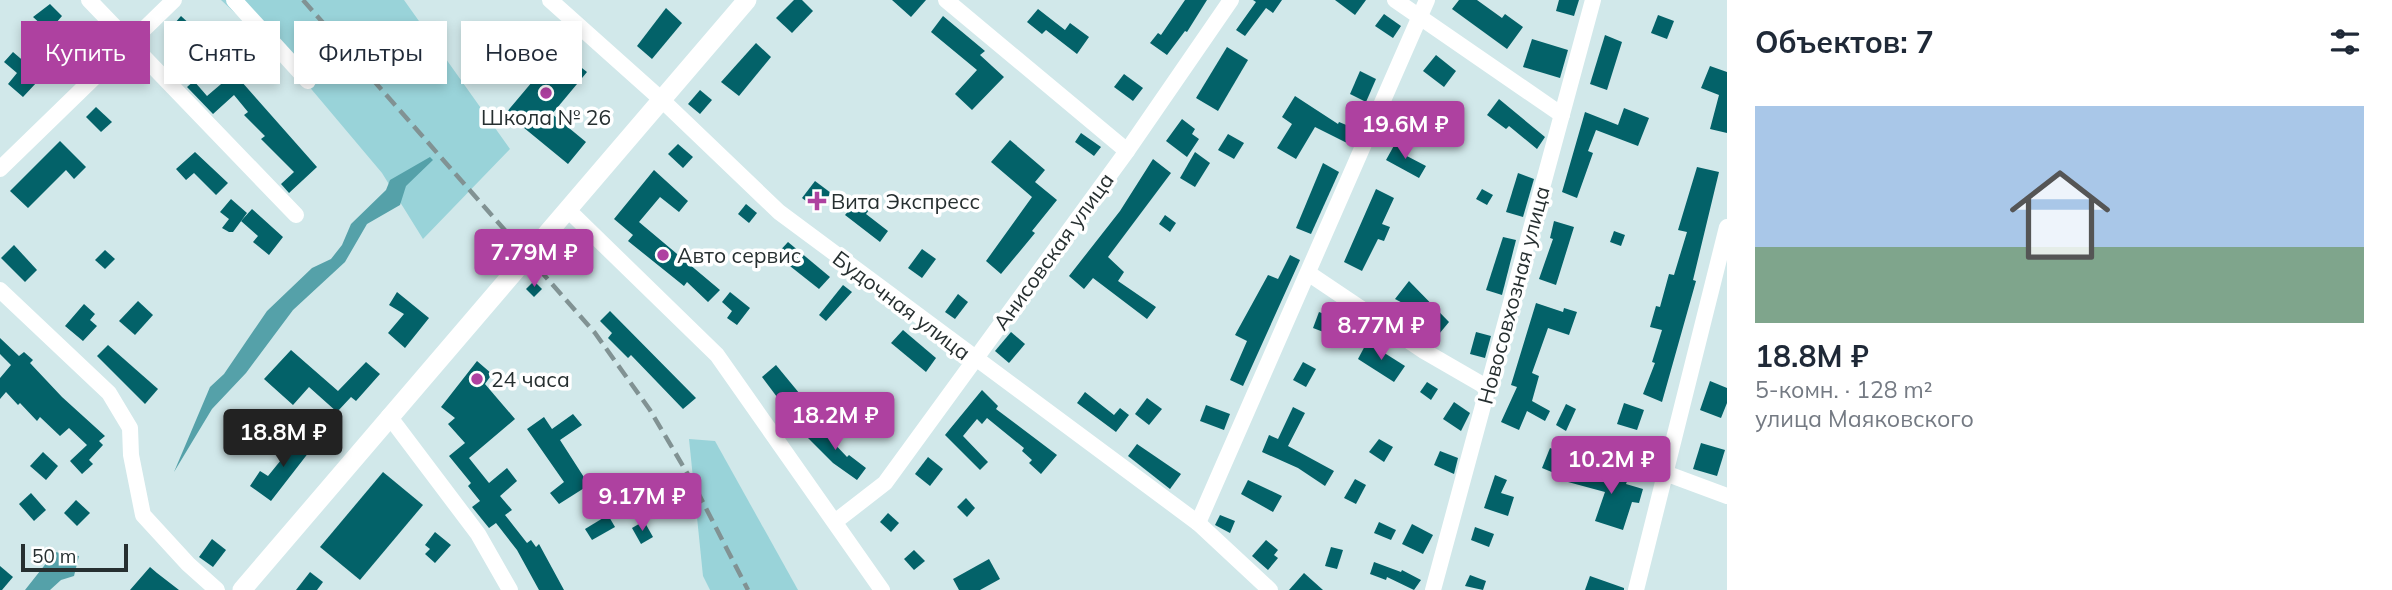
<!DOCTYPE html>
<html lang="ru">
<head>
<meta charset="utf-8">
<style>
  :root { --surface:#fff; --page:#f6f6f7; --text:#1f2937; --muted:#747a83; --accent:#ae41a0 }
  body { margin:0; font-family:Mulish,sans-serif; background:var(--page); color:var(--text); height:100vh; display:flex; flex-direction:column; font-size:26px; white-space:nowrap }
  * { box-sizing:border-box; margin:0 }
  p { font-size:23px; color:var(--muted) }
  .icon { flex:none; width:38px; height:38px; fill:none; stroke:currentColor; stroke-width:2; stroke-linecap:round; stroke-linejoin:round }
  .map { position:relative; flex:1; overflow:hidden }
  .sheet { display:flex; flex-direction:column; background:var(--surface); width:665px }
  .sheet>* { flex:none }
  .hud { position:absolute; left:21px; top:21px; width:665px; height:63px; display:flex; gap:14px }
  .scale { position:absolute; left:21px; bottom:18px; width:107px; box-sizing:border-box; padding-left:7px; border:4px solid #262f30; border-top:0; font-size:19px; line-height:24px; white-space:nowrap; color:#262f30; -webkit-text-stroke:5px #fff; paint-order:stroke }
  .price { position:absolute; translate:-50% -60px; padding:0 16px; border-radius:7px; background:var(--accent); color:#fff; font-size:23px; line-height:46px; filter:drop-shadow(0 2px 4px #0008) }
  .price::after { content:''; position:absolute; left:50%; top:42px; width:21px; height:16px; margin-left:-10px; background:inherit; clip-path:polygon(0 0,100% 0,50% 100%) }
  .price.on { background:#222; color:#fff }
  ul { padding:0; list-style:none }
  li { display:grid; align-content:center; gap:14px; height:371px; padding:0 28px }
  li span { display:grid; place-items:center; height:217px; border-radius:0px; color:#555 }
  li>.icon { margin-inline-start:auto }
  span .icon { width:126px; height:126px; fill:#fffc; stroke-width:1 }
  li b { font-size:30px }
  h2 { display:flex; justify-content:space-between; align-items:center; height:84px; padding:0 28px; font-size:30px }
  .tag { padding:0 24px; border-radius:0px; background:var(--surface); box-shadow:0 4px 10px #0003; font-size:24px; line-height:63px }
  .tag.on { background:var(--accent); color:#fff }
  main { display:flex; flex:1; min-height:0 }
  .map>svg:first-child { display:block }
  .green { fill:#99d3d9 }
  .water { fill:#55a1a9 }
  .building { fill:#036269 }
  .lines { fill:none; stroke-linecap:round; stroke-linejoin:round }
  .minor { stroke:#fff; stroke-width:16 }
  .major { stroke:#fff; stroke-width:19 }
  .rail { stroke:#819293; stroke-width:4.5; stroke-dasharray:14 7; stroke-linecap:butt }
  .poi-dot { fill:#ae41a0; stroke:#fff; stroke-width:2.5 }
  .labels { text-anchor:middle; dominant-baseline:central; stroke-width:7; stroke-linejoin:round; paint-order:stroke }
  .poi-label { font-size:21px; fill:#262f30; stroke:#fff; text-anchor:start }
  .street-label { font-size:21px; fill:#262f30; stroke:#fff }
</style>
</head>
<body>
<main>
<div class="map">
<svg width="1727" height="590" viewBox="0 0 1727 590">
  <rect width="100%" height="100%" fill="#d1e8ea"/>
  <g class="green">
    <path d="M221,0H404L510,149L423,239L382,173L291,65Z"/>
    <path d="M689,439L715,441L798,590H710L703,576Z"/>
  </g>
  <g class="water">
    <path d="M430,157L433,160L406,186L400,205L367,224L345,262L293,310L246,373L212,409L174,472L210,387L224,374L267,311L312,268L331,259L342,245L351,224L386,190L390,180Z"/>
    <path d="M55,552L79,556L74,576L61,580L50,590H25Z"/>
  </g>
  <g class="building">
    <path d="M794,0H802L813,11L792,33L776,18Z"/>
    <path d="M892,0H926L911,17Z"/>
    <path d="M1185,0H1207L1187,32L1185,31L1167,55L1150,43L1158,33L1161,35Z"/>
    <path d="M1253,0H1282L1273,13L1266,8L1245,36L1236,30L1256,2Z"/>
    <path d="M1335,0H1366L1355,15Z"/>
    <path d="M1459,0H1477L1502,18L1505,14L1523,27L1507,49L1452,9Z"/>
    <path d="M1559,0H1579L1574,16L1556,11Z"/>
    <path d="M50,4L62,16L56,23L60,26L53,35L33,17Z"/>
    <path d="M666,8L682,23L652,59L637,46Z"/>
    <path d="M1038,9L1065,30L1070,23L1089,37L1077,54L1046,30L1042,34L1027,22Z"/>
    <path d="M1384,14L1401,26L1393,38L1375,26Z"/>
    <path d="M1658,15L1674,21L1667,39L1651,33Z"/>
    <path d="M181,16L193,27L180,41L168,31Z"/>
    <path d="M943,16L985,51L980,55L1004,77L972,110L955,94L977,70L931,32Z"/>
    <path d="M1605,35L1622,42L1607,90L1590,84Z"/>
    <path d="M1532,39L1568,50L1560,78L1523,67Z"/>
    <path d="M756,43L771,57L739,96L721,82Z"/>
    <path d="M1227,47L1248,60L1218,111L1196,98Z"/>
    <path d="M559,50L587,72L552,114L586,142L568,164L506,113Z"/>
    <path d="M13,52L27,64L38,54L51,67L23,97L8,84L17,73L4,62Z"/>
    <path d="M1436,55L1456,71L1444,87L1423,71Z"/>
    <path d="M1710,66L1727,72V133L1710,129L1719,95L1701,88Z"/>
    <path d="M1360,71L1376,79L1366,102L1350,94Z"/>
    <path d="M234,73L317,167L289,193L281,184L294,172L261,139L265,136L244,115L248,112L234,95L213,114L187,87L194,81L207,96Z"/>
    <path d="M1124,74L1143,88L1133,101L1114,87Z"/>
    <path d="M700,90L712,100L700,114L688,104Z"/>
    <path d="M1295,96L1338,124L1339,122L1356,129L1349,144L1315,127L1296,159L1277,148L1292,124L1282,117Z"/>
    <path d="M1499,99L1545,137L1537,149L1509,126L1506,129L1487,115Z"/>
    <path d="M1410,106L1426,114L1420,126L1404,119Z"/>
    <path d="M96,107L112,122L101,132L86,117Z"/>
    <path d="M1624,108L1649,118L1638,146L1596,130L1588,151L1593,153L1577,198L1562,192L1585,112L1618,125Z"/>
    <path d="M1182,119L1195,129L1192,134L1199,139L1187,157L1166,141Z"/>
    <path d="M1081,133L1101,147L1094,156L1075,142Z"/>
    <path d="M1228,134L1244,143L1234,159L1218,150Z"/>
    <path d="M1010,140L1045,170L1035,182L1057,200L1032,231L1035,233L1001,274L986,261L1032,197L991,162Z"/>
    <path d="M60,141L86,167L74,179L66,170L28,208L10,191Z"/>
    <path d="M1396,142L1407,147L1403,154L1426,166L1419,178L1386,160Z"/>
    <path d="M678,144L693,157L683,168L668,154Z"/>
    <path d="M195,152L228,183L216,195L194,173L186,180L176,169Z"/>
    <path d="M1195,152L1210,163L1195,187L1180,178Z"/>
    <path d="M1153,159L1171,173L1108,257L1124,272L1118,281L1156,307L1147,319L1093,278L1084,289L1069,276L1120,211Z"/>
    <path d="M1323,163L1339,172L1311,234L1296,228Z"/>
    <path d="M1697,167L1719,172L1693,280L1696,281L1662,402L1643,394L1655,363L1652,362L1662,330L1650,327L1656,306L1660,307L1669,274L1674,275L1687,232L1678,230Z"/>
    <path d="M654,170L688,201L679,212L660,197L639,222L720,290L708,302L687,282L684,286L628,241L633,235L614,219Z"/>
    <path d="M1518,173L1534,179L1523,217L1506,212Z"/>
    <path d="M815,181L831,193L818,210L802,198Z"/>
    <path d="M1376,189L1394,198L1382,224L1390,227L1384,241L1378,239L1362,271L1344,262Z"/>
    <path d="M1482,189L1493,195L1487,205L1476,199Z"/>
    <path d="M231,199L247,213L233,232H229L222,228L229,219L220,212Z"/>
    <path d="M858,200L869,210L866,214L888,231L880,242L845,215Z"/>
    <path d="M746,204L757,213L749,223L738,214Z"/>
    <path d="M252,209L283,237L269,255L253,242L258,236L241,221Z"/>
    <path d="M1165,215L1176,223L1170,232L1159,224Z"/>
    <path d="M1554,221L1574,227L1556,285L1539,279L1553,239L1550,238Z"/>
    <path d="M1614,231L1625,235L1621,246L1610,242Z"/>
    <path d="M1503,237L1516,240L1502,295L1486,290Z"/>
    <path d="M788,242L830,277L819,289L776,255Z"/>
    <path d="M14,245L37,270L25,282L1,258Z"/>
    <path d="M922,249L936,259L922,278L908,268Z"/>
    <path d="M105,250L115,259L105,269L95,260Z"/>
    <path d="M1290,255L1300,260L1243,386L1230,380L1247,341L1235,335L1268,275L1278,279Z"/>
    <path d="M534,281L542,289L534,297L526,289Z"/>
    <path d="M1409,281L1449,322L1439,334L1410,307L1395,299Z"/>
    <path d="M843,285L852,292L826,321L819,315Z"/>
    <path d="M397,292L429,318L405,348L388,333L404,314L389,305Z"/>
    <path d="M730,292L750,308L737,325L727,318L732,311L722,302Z"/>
    <path d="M958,294L968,302L955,319L945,312Z"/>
    <path d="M138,301L153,315L135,335L119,321Z"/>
    <path d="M1536,303L1563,312L1564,308L1577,312L1569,335L1548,328L1532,373L1539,376L1532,401L1550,411L1545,421L1527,411L1519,430L1501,422L1517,387L1511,385Z"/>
    <path d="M84,304L95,314L90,320L97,326L83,341L65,326Z"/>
    <path d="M610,311L696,398L683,409L631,355L628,358L608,338L612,333L600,321Z"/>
    <path d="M1319,312L1340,320L1334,336L1313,328Z"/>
    <path d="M903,330L936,358L926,372L891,343Z"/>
    <path d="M1011,332L1025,344L1009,363L995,351Z"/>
    <path d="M1476,332L1491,336L1485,358L1470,354Z"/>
    <path d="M0,338L19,356L24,352L33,360L30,363L62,397L105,436L99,441L103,445L89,460L93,464L82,474L70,461L87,445L69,428L60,436L40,417L37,421L20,403L18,405L6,392L0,399V378L11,365L0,354Z"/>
    <path d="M1367,342L1405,366L1394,382L1358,359Z"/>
    <path d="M108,345L158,389L145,404L97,356Z"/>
    <path d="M291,350L338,391L366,362L380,374L356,401L351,397L337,412L309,387L293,405L264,379Z"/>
    <path d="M477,361L492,374L485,384L515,419L469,458L489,483L507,468L517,481L500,496L512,510L505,515L527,543L531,540L536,547L539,544L564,590H539L517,550L496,523L489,528L472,507L480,501L468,486L471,483L449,456L465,443L448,424L455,418L441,407Z"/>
    <path d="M1303,362L1316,369L1306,387L1293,380Z"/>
    <path d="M776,365L809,405L792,417L762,377Z"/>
    <path d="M1710,381L1727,388V403L1721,418L1700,410Z"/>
    <path d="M1427,382L1438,389L1431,400L1420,392Z"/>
    <path d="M982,390L998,406L996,409L1057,455L1041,474L1029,463L1032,460L1022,451L1024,448L987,418L982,424L977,419L963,436L988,462L980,470L945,435Z"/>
    <path d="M1085,392L1114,415L1120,408L1129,415L1116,432L1077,403Z"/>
    <path d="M852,394L890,422L880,436L841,405Z"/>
    <path d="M1147,398L1162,409L1149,425L1135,414Z"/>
    <path d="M1454,402L1470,413L1461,431L1443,419Z"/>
    <path d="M1624,403L1644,410L1637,430L1617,424Z"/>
    <path d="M1566,404L1576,409L1566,431L1556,425Z"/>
    <path d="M1206,405L1230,414L1224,430L1200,421Z"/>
    <path d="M1293,407L1305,413L1288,446L1334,471L1325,486L1298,468L1262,452L1269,435L1278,439Z"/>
    <path d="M573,414L582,425L560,440L589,485L559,504L550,493L564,482L527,429L544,417L552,429Z"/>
    <path d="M821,423L833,435L829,438L847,457L849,455L866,468L857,480L833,463L806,436Z"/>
    <path d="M303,433L316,443L271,501L250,486L260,471L268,476Z"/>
    <path d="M1379,439L1393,447L1384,462L1369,452Z"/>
    <path d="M1701,443L1725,450L1717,476L1693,469Z"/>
    <path d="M1137,444L1181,474L1170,489L1128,456Z"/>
    <path d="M1629,444L1650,451L1645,466L1634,462L1632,468L1623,463Z"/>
    <path d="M1550,448L1567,455L1559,475L1542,468Z"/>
    <path d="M1440,451L1458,458L1454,474L1434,465Z"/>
    <path d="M43,452L58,466L46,480L30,466Z"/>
    <path d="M928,457L943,469L930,486L915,474Z"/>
    <path d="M1603,469L1628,479L1626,484L1643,489L1639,503L1632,502L1623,530L1595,521L1605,492L1568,482L1571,471L1599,478Z"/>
    <path d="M383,472L423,505L360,580L320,547Z"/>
    <path d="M1495,475L1507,480L1501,493L1514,497L1508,516L1484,508Z"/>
    <path d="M1355,479L1366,485L1356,504L1344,498Z"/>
    <path d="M1248,480L1282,496L1273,512L1241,494Z"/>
    <path d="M31,493L46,510L34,521L19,504Z"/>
    <path d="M966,498L975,508L967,517L957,507Z"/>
    <path d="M76,500L90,513L77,526L64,513Z"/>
    <path d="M888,513L899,523L891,532L880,522Z"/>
    <path d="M608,515L615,527L592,540L585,529Z"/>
    <path d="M1220,515L1235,521L1230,533L1215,525Z"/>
    <path d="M644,521L653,537L641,544L632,528Z"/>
    <path d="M1379,522L1396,530L1391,540L1374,533Z"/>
    <path d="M1412,524L1433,535L1423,554L1402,544Z"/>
    <path d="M1475,527L1494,534L1489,547L1471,540Z"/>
    <path d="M435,532L451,545L435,563L425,554L430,549L425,545Z"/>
    <path d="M212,539L226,550L213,567L199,557Z"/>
    <path d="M1266,540L1278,550L1274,555L1278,558L1268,570L1252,556Z"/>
    <path d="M1331,547L1343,550L1337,569L1325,566Z"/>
    <path d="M914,550L925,561L914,570L904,559Z"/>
    <path d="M989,559L1000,579L980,590H959L953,579Z"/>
    <path d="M1374,562L1401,572L1402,570L1421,580L1414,590L1387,577L1386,580L1370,574Z"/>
    <path d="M0,566L13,577L2,590H0Z"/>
    <path d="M150,567L157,573L179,590H130Z"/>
    <path d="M310,572L323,582L317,590H296Z"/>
    <path d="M1304,573L1323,590H1289Z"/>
    <path d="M1470,575L1486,581L1483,590L1465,586Z"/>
    <path d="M1590,576L1624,588V590H1585Z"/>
  </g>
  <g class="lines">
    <g class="minor">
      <path d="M89,0L296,215"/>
      <path d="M234,0L308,81"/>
      <path d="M550,0L663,101L779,212L1198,523L1270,590"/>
      <path d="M946,0L1127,151"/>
      <path d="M1395,0L1562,115"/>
      <path d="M0,169L174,0"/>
      <path d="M567,209L717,355L882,590"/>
      <path d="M1308,273L1424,351L1488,388"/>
      <path d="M0,290L109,393L130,428L131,455L143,515L188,564L217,590"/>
      <path d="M389,416L478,534L510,590"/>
      <path d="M1665,473L1727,496"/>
      <path d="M836,521L885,483L1127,151L1231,0"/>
      <path d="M1198,523L1427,0"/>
      <path d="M1433,590L1593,0"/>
      <path d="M1636,590L1727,227"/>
    </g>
    <path class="major" d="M242,590L747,0"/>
    <path class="rail" d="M303,0L595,333L650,410L693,483L748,590"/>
  </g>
  <g class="poi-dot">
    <circle cx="546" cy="93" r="7"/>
    <path d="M813.5 190.5h7v7h7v7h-7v7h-7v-7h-7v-7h7z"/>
    <circle cx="663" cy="255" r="7"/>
    <circle cx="477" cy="379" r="7"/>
  </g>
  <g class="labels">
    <g class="poi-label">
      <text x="546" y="117" text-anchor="middle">Школа № 26</text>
      <text x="831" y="201">Вита Экспресс</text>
      <text x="677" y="255">Авто сервис</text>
      <text x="491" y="379">24 часа</text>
    </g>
    <g class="street-label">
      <text transform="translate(1053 251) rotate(-54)">Анисовская улица</text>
      <text transform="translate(1513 295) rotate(-75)">Новосовхозная улица</text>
      <text transform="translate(902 305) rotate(37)">Будочная улица</text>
    </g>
  </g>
</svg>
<div class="scale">50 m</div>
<b class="price" style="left:1405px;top:161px">19.6M ₽</b>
<b class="price" style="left:534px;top:289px">7.79M ₽</b>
<b class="price" style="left:1381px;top:362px">8.77M ₽</b>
<b class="price" style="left:835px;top:452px">18.2M ₽</b>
<b class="price on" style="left:283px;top:469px">18.8M ₽</b>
<b class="price" style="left:1611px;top:496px">10.2M ₽</b>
<b class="price" style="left:642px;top:533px">9.17M ₽</b>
<div class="hud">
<a class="tag on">Купить</a>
<a class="tag">Снять</a>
<a class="tag">Фильтры</a>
<a class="tag">Новое</a>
</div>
</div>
<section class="sheet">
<h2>Объектов: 7<svg class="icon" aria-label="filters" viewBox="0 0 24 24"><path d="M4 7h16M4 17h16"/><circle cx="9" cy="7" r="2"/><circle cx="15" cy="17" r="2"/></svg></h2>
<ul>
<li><span style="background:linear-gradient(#a9c7e8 65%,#7fa58c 0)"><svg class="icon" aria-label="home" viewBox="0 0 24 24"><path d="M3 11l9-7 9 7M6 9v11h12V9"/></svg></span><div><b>18.8M ₽</b><p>5-комн. · 128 m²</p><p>улица Маяковского</p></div></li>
</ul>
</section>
</main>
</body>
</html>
